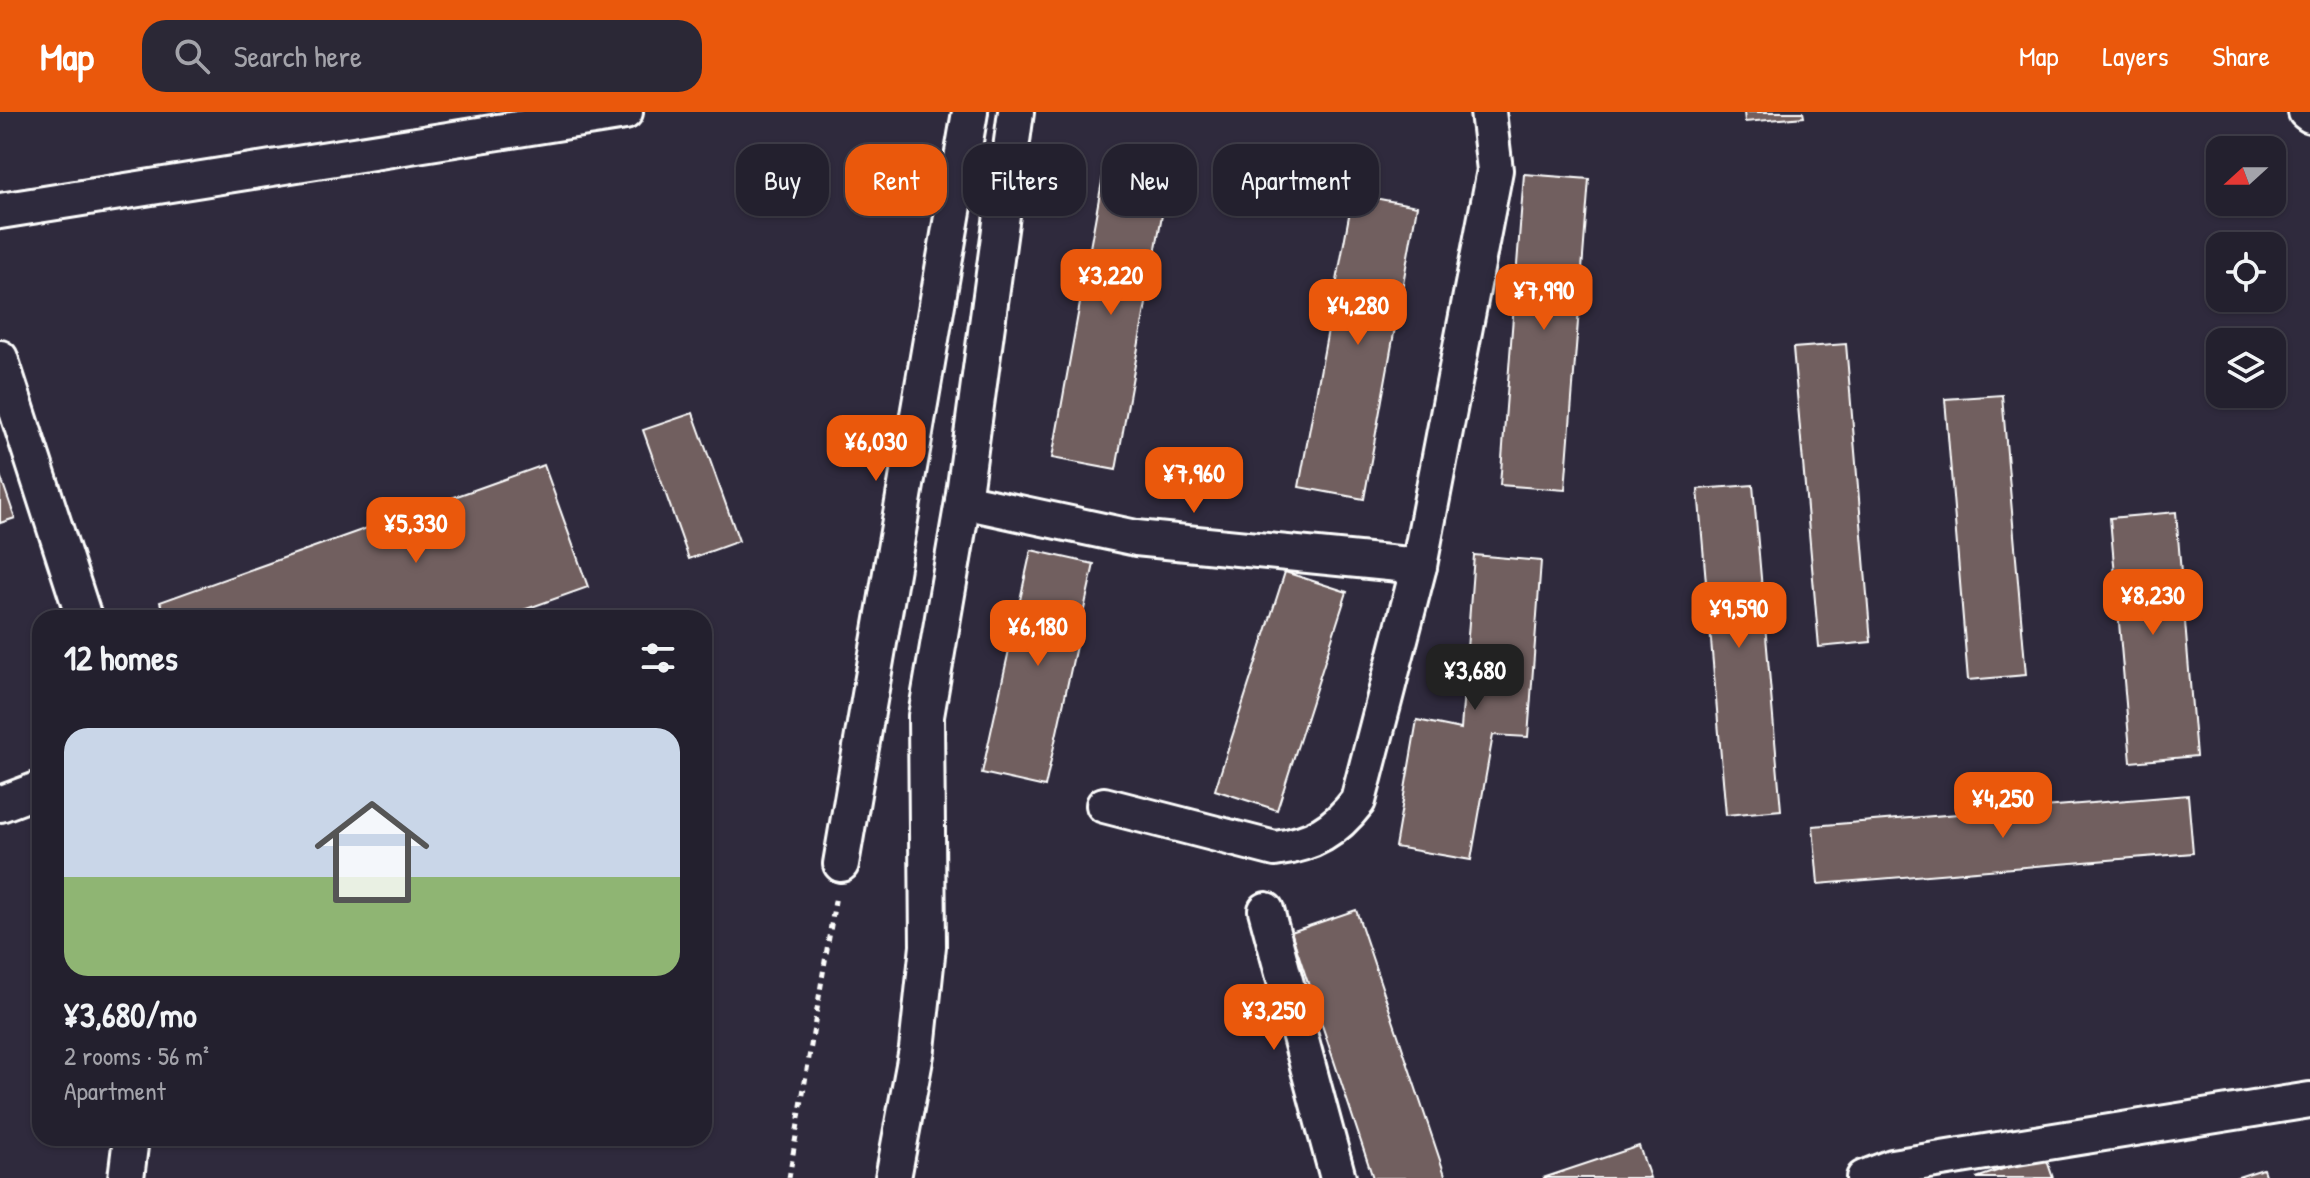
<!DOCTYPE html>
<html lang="en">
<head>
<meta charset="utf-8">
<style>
  :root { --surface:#23202e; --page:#2b2836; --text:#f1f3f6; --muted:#a3a3aa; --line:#403e4a; --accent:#ea580c }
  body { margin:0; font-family:"Patrick Hand",sans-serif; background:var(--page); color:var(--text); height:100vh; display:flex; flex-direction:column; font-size:30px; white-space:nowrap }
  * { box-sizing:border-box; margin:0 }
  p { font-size:26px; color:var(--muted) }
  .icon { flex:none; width:44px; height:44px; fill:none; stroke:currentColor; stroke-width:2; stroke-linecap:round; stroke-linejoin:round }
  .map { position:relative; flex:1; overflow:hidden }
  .sheet { position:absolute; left:32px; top:498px; width:680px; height:536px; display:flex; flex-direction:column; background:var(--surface); border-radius:24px; box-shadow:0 2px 6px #0004,0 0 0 2px var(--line) }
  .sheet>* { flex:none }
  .top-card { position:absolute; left:736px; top:32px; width:760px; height:72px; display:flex; gap:16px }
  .needle { width:52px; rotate:249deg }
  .controls { position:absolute; left:2206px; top:24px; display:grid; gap:16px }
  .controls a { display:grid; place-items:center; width:80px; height:80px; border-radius:16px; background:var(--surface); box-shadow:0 2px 6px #0004,0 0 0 2px var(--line); font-size:40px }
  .price { position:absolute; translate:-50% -68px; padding:0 18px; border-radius:16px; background:var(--accent); color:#fff; font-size:26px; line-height:52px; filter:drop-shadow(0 2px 4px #0008) }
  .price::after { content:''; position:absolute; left:50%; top:48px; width:24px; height:18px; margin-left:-12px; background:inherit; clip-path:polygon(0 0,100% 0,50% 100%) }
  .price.active { background:#222; color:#fff }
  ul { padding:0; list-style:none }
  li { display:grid; align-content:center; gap:16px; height:424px; padding:0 32px }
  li+li { border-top:2px solid var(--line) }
  li span { display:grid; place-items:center; height:248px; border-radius:24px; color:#555 }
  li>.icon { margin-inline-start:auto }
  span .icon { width:144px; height:144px; fill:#fffc; stroke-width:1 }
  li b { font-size:34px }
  h2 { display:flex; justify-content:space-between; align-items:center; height:96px; padding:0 32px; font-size:34px }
  .pill { padding:0 28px; border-radius:24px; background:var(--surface); box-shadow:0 2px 6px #0004,0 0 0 2px var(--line); font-size:28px; line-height:72px }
  .pill.active { background:var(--accent); color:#fff }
  header { display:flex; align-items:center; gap:48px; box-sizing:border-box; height:112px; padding:0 40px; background:var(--accent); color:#fff }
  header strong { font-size:38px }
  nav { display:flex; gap:44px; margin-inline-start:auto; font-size:28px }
  .search { width:560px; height:72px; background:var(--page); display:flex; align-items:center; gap:20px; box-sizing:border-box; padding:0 28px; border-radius:24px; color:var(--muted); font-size:30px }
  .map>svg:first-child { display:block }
  .building { fill:#715e5e; stroke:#fff; stroke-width:2 }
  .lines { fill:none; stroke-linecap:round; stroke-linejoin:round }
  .minor-casing { stroke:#fff; stroke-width:40 }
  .path { stroke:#fff; stroke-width:5; stroke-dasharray:6 6; stroke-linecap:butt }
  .minor { stroke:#2f2a3d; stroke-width:34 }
</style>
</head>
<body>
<header>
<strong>Map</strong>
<div class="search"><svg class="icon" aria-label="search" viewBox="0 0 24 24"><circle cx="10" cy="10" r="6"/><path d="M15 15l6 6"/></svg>Search here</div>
<nav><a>Map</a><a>Layers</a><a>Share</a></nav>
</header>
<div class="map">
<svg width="2310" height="1066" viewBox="0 0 2310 1066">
  <rect width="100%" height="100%" fill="#2f2a3d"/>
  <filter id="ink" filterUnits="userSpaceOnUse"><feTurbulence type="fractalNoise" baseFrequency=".0125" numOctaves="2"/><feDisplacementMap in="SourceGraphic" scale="16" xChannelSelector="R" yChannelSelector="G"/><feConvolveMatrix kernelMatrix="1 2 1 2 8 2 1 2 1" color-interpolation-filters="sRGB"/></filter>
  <g filter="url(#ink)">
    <g class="building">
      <path d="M1744,0H1803L1804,5L1745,10Z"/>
      <path d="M1105,53L1169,64L1116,358L1052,346Z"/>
      <path d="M1524,62L1589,67L1565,378L1500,373Z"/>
      <path d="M1353,82L1417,94L1364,387L1299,375Z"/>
      <path d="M1846,232L1871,530L1819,535L1793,236Z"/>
      <path d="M2002,283L2026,563L1968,568L1945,287Z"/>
      <path d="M693,301L739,429L689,447L643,318Z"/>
      <path d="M544,353L588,475L501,506H165L160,490Z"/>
      <path d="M0,363L15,406L0,411Z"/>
      <path d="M1753,373L1781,698L1726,703L1698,377Z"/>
      <path d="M2176,400L2196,644L2131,650L2110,406Z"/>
      <path d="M1031,438L1094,452L1045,675L982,661Z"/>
      <path d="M1474,443L1541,449L1528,625L1493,623L1471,748L1395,735L1417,608L1461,617Z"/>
      <path d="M1285,460L1347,480L1277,698L1215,678Z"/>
      <path d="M2188,683L2193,741L1818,772L1813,714Z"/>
      <path d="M1356,798L1446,1066H1373L1291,820Z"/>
      <path d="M1639,1034L1650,1066H1543Z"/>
      <path d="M2045,1043L2053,1066H1976Z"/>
      <path d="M2263,1057L2266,1066H2235Z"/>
    </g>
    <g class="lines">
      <defs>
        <g id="minor">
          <path d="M2306,0L2310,3"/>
          <path d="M0,99L625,0"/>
          <path d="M0,246L84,506"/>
          <path d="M963,389L1136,426L1419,454"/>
          <path d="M0,692L40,677"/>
          <path d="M1104,693L1275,737C1313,732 1335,719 1358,689L1419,454L1495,58L1488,0"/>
          <path d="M841,752L970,0"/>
          <path d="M1266,798L1338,1066"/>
          <path d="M126,1066L131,1026"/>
          <path d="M893,1066L917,937L928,834L926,604L963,389L1016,0"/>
          <path d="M1864,1066L1892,1055L2310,988"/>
        </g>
      </defs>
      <use href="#minor" class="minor-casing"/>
      <path class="path" d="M789,1066L836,783"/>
      <use href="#minor" class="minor"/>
    </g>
  </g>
</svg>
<div class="controls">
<a><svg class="needle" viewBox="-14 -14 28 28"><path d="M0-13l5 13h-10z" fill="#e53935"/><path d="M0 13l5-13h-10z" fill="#a3a3aa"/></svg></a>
<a><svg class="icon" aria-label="locate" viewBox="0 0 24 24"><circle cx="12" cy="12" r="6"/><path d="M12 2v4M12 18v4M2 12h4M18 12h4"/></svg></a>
<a><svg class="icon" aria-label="layers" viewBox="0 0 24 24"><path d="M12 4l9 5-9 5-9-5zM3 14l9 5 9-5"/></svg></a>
</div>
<b class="price" style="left:1111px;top:205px">¥3,220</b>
<b class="price" style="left:1544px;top:220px">¥7,990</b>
<b class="price" style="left:1358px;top:235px">¥4,280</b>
<b class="price" style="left:876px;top:371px">¥6,030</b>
<b class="price" style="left:1194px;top:403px">¥7,960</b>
<b class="price" style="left:416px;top:453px">¥5,330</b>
<b class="price" style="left:2153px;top:525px">¥8,230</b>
<b class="price" style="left:1739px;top:538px">¥9,590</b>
<b class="price" style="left:1038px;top:556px">¥6,180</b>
<b class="price active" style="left:1475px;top:600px">¥3,680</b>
<b class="price" style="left:2003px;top:728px">¥4,250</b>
<b class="price" style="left:1274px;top:940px">¥3,250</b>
<div class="top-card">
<a class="pill">Buy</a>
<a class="pill active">Rent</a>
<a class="pill">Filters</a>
<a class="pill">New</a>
<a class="pill">Apartment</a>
</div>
<section class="sheet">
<h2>12 homes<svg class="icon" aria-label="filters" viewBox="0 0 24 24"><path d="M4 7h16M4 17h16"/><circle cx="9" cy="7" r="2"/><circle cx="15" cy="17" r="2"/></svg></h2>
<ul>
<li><span style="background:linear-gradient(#c9d6e8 60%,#8fb573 0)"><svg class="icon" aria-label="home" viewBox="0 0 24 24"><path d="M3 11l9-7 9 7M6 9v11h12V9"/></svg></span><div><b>¥3,680/mo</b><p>2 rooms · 56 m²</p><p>Apartment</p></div></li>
</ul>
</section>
</div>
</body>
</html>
